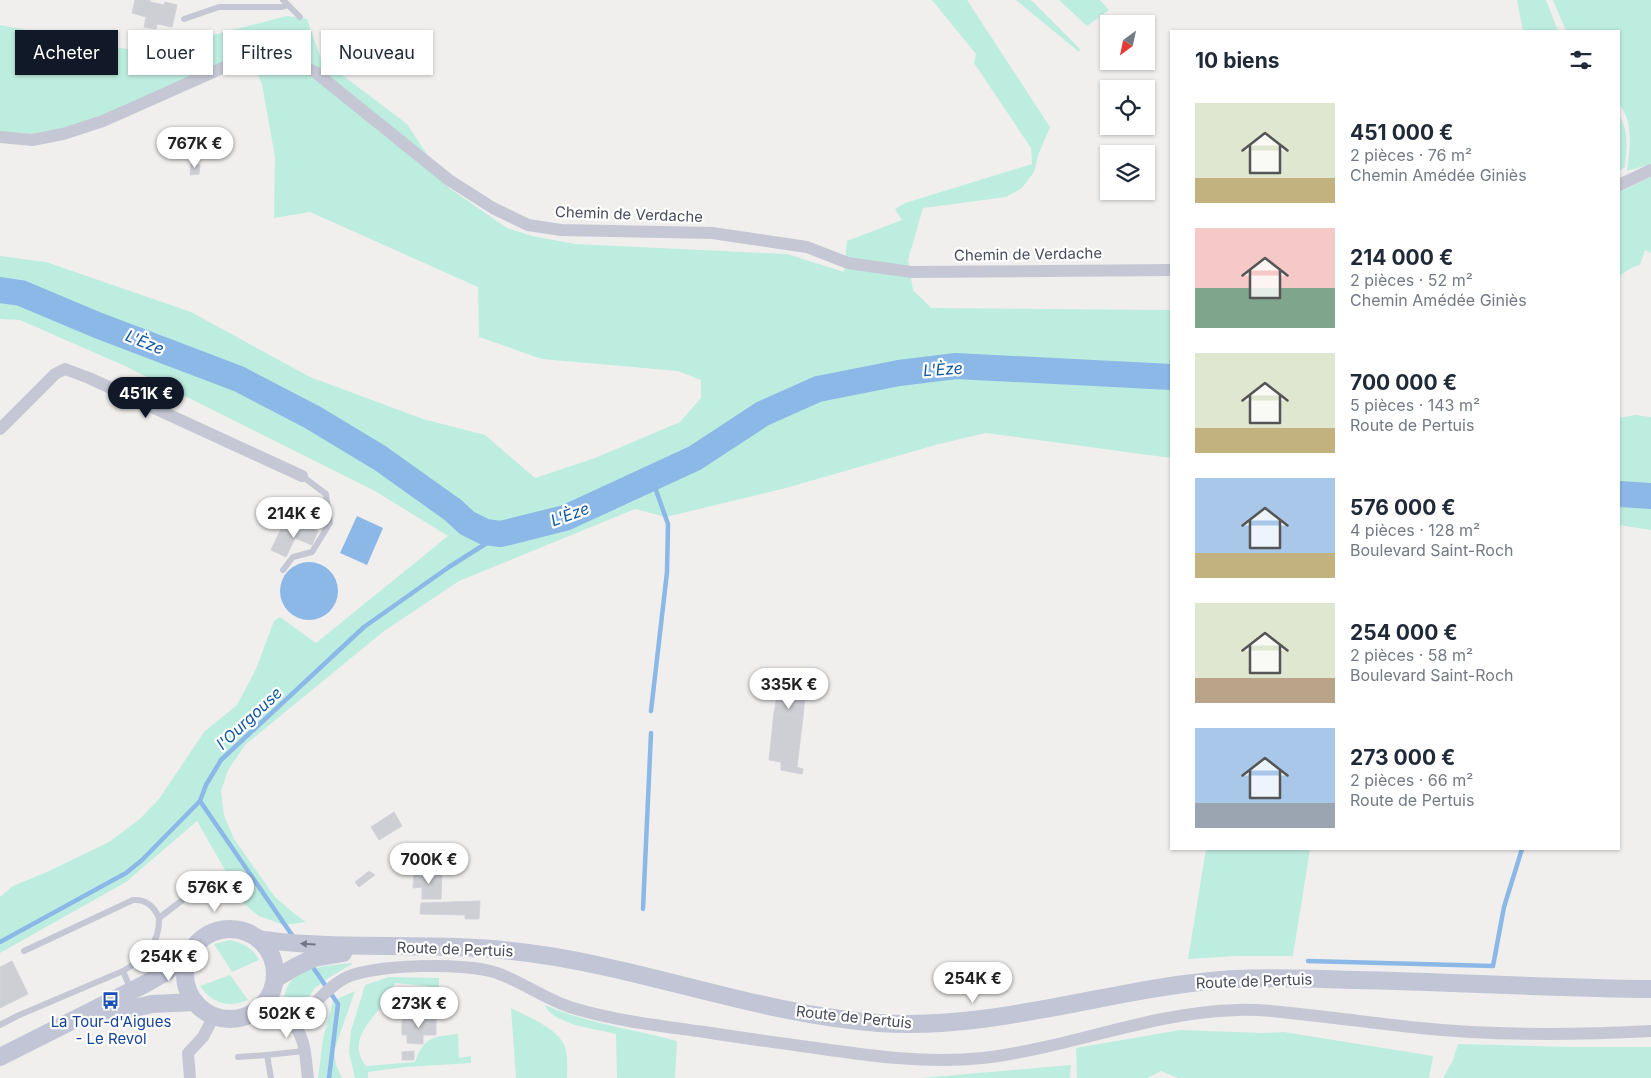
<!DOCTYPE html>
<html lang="fr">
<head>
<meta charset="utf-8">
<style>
  :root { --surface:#fff; --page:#f6f6f7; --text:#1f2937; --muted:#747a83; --accent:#111827 }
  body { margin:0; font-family:Inter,sans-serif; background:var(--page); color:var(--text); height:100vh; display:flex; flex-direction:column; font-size:19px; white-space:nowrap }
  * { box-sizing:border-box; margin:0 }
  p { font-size:16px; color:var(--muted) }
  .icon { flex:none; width:28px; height:28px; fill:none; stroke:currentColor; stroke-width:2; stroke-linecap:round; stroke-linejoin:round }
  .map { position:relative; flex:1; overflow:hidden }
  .drawer { position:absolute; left:1170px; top:30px; width:450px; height:820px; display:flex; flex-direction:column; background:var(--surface); border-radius:0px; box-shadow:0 1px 4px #0004 }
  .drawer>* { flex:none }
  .top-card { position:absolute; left:15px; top:30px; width:475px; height:45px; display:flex; gap:10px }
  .needle { width:32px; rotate:213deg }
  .fabs { position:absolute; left:1100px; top:15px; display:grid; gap:10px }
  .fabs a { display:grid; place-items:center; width:55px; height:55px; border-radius:0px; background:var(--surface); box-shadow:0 1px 4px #0004; font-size:25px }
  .price { position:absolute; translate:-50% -42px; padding:0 11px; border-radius:18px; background:#fff; color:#222; font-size:16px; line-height:32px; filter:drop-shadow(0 1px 2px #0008) }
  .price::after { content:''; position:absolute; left:50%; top:30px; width:15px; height:11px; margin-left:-8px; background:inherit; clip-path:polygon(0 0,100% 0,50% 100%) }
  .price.on { background:var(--accent); color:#fff }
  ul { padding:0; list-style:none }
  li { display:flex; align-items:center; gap:15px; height:125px; padding:0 25px }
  li span { display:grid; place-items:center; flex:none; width:140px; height:100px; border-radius:0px; color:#555 }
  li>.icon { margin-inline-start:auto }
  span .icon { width:60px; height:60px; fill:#fffc; stroke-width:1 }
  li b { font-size:21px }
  h2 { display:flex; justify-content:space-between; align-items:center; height:60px; padding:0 25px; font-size:21px }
  .tag { padding:0 18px; border-radius:0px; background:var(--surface); box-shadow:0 1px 4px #0004; font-size:18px; line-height:45px }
  .tag.on { background:var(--accent); color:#fff }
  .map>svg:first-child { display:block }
  .green { fill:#bdeddf }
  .water { fill:#8cb8e8 }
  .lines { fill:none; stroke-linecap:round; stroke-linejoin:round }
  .stream { stroke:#8cb8e8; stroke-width:4.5 }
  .river { stroke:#8cb8e8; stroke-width:26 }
  .building { fill:#cecfd5; stroke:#d2d2d9 }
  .service { stroke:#c5c8d4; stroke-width:6 }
  .minor { stroke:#c5c8d4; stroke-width:12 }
  .secondary { stroke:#c1c5d6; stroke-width:18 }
  .oneway { fill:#727685 }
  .labels { text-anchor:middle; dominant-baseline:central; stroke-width:4.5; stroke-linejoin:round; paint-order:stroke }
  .street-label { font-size:15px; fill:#474b5a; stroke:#fff }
  .transit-label { font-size:15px; fill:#164399; stroke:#fff }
  .water-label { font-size:16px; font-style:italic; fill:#1257a2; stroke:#fff }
</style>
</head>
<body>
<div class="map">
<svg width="1651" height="1078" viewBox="0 0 1651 1078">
  <rect width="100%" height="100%" fill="#f0efee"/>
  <g class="green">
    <path d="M932,0H967L1050,127L1039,153L1034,172L1022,188L1006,197L923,208L908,260L913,290L931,308L1171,310V458L986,433L939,444L786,488L666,517L635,509L459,581L384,631L245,745L228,770L221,791L224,815L234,839L275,897L296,915L306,922L284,925L259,916L245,905L197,821L126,882L0,953V897L13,886L47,872L109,842L140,819L159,799L204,732L237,705L256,669L274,621L280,617L316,643L448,536L375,491L125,366L20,320L0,319V256L46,262L191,312L310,377L423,419L485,435L535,478L595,458L680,422L701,398V380L678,371L542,359L479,337L478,287L310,212L274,218L275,157L262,84L248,52L78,126L0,141V25L126,49L181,43L287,16L307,19L321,59L407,124L449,188L507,228L532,236L575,244L787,254L844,272L847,241L902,220L895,209L905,203L1032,164L1031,148L974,63L976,54Z"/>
    <path d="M1016,0H1031L1080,49L1079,52Z"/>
    <path d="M1059,0H1100L1109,10L1087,26Z"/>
    <path d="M1517,0H1546L1558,31H1523Z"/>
    <path d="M1553,0H1651V164L1627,171C1630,149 1634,122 1619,104V31H1566Z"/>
    <path d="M1619,115C1629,131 1627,149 1625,167L1619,171Z"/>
    <path d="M1651,177V253L1645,250L1640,265L1633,267L1619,276V192Z"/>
    <path d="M1635,415L1651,417V530L1619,525V418Z"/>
    <path d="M1206,849H1310L1293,956H1237L1188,959Z"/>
    <path d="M230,940C243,943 253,948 259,960L232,972L214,944Z"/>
    <path d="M351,963L352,964L330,977L315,988L297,1013L286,1009C282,1003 284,997 286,990C295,966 329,966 351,963Z"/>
    <path d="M230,975L248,1000C228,1008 213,1004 200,986Z"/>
    <path d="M389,977L439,978V996L431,994L427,986L395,983L391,995L407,999L399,1017L379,1009C365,1028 349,1043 366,1066L415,1062C425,1036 433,1037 458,1034L459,1058L471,1056V1063L406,1067L368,1072V1078H355L349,1052L351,1031L365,985Z"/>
    <path d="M355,991L334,1051L336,1065L342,1078H318L323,1039L333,1001Z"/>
    <path d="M545,1005C586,1023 633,1029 677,1041L675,1078H617L616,1034C597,1029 553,1025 545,1005Z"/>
    <path d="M511,1008C527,1016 559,1029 565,1047C568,1056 567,1068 567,1078H516Z"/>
    <path d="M1180,1030L1262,1033L1284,1032L1433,1056L1429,1078H1178L1161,1071L1147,1078H1077L1076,1048Z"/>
    <path d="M1458,1044L1570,1047H1651V1078H1443L1453,1060Z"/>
    <path d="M1071,1065L1070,1078H921Z"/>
  </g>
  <g class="water">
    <path d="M357,516L383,528L367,565L340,553Z"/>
    <circle cx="309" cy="591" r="29"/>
  </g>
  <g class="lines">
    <g class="stream">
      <path d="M651,711L667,572L668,524L652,479"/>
      <path d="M200,801L294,938"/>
      <path d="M643,909L651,733"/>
      <path d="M0,942L126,873L142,860L200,801L206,785L221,760L364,627L449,567L501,534"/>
      <path d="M1308,961L1493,966L1504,907L1522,849"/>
      <path d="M310,963L338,1004L329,1078"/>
    </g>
    <g class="river">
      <path d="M0,290L21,293L97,325L239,379L312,417L380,458L453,510L467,523L485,532L501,534L565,518L615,495L695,458L762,414L818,389L899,373L956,366L1171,377"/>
      <path d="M1619,494L1651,496"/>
    </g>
  </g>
  <g class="building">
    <path d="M135,0H150V2L164,5L165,2L177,5L172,27L157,24L156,29L144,27L146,17L132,13Z"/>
    <path d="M191,164L200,165L199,174L190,175Z"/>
    <path d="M286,517L301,523L295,537L280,531Z"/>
    <path d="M301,523L318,531L312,545L295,538L286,557L271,550L280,531L295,537Z"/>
    <path d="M777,693L805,695L804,706L776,702Z"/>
    <path d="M776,702L804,706L803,717L774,713Z"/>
    <path d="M774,713L803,717L797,767L803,769L802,774L781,770V762L769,760Z"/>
    <path d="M394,812L402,826L379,840L371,827Z"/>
    <path d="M369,871L375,875L359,887L355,882Z"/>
    <path d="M442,872L441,899H422V887L413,888L414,873Z"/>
    <path d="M480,901L479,919H465V915L420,914L421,903Z"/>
    <path d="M12,961L28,994L0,1008V967Z"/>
    <path d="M409,1004L417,1005L416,1013L408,1012Z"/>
    <path d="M424,1009L437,1010L436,1017H424Z"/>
    <path d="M403,1015L412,1016V1022H402Z"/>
    <path d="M412,1017H436V1035H423V1044L407,1043V1035H402V1022H412Z"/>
    <path d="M414,1051V1060H402V1052Z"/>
  </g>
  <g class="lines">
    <g class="service">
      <path d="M283,0L300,17"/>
      <path d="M184,19L219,7H282L288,5"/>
      <path d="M283,570L293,557L312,552L330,523L326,494L302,476"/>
      <path d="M24,951L133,900C146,899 154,906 159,918"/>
      <path d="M131,990L123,971C144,959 160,944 159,918L206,882"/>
      <path d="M0,1025L17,1016L123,971"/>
      <path d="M238,1057L267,1055"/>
      <path d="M271,1078L267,1055L304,1051"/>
    </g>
    <g class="minor">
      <path d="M0,137L32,140L63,134L103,121L220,69L256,56H280L315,72L449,180L493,208L528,225L561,230L712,233L807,247L848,263L911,272L1171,270"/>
      <path d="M1619,185L1651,170"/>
      <path d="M0,429L55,374L65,369L89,378L302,476"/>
      <path d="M265,1003C275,1011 291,1019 298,1031C306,1044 306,1064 308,1078"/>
      <path d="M295,1027C310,1009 324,990 345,978C372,964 468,962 497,973C523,982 546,1000 573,1008C616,1021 661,1026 705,1032C742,1038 779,1043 816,1048C872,1056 927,1064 983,1058C1069,1048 1151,1012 1238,1010C1262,1009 1285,1012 1308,1015C1345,1019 1382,1024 1420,1028C1497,1036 1574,1035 1651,1031"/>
      <path d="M190,1078L188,1053L203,1037L214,1016"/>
    </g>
    <g class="secondary">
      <circle cx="230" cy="974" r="45"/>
      <path d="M259,939C282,943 305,944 329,945C390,947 451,944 512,951C636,964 754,1014 879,1023C1002,1031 1114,986 1235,979C1275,977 1315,979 1355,980C1454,982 1552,988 1651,989"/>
      <path d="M275,979L295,967L314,958L343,953"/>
      <path d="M92,1018L152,1004L195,1002"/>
      <path d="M0,1057L145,984L166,972L188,955"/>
    </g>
  </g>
  <defs><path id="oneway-solid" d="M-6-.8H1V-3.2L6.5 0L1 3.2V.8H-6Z" transform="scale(1.25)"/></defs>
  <use class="oneway" href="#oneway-solid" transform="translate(308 944) rotate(-177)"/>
  <defs>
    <symbol id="bus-bare" viewBox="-9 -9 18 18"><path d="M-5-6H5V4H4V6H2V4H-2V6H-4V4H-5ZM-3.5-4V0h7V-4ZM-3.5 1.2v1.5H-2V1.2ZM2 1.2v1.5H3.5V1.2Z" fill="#1a4fb4" stroke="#fff" stroke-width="2.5" paint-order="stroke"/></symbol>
  </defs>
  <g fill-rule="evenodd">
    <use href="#bus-bare" x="98" y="988" width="25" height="25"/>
  </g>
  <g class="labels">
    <g class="street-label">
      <text transform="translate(629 214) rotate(2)">Chemin de Verdache</text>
      <text transform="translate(1028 254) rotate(-1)">Chemin de Verdache</text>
      <text transform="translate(455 949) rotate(2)">Route de Pertuis</text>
      <text transform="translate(1254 981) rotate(-2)">Route de Pertuis</text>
      <text transform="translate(854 1017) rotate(6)">Route de Pertuis</text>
    </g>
    <g class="transit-label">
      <text x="111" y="1021">La Tour-d'Aigues<tspan x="111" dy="17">- Le Revol</tspan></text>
    </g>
    <g class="water-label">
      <text transform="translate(145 342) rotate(22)">L'Èze</text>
      <text transform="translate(943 369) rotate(-4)">L'Èze</text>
      <text transform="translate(570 514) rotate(-20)">L'Èze</text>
      <text transform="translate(249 718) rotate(-43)">l'Ourgouse</text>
    </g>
  </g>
</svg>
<div class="fabs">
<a><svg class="needle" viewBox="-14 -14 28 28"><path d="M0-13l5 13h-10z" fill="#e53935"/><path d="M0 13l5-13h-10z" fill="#747a83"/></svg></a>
<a><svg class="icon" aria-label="locate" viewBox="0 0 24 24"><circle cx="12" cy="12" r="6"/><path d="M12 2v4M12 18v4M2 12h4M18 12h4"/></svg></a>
<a><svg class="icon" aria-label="layers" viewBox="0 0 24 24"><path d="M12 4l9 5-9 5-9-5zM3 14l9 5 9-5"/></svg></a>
</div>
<b class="price" style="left:195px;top:169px">767K €</b>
<b class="price on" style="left:146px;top:419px">451K €</b>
<b class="price" style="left:294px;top:539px">214K €</b>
<b class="price" style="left:789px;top:710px">335K €</b>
<b class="price" style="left:429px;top:885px">700K €</b>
<b class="price" style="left:215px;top:913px">576K €</b>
<b class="price" style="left:169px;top:982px">254K €</b>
<b class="price" style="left:973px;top:1004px">254K €</b>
<b class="price" style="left:419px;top:1029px">273K €</b>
<b class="price" style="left:287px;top:1039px">502K €</b>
<div class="top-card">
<a class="tag on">Acheter</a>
<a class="tag">Louer</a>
<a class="tag">Filtres</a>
<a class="tag">Nouveau</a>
</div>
<section class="drawer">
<h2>10 biens<svg class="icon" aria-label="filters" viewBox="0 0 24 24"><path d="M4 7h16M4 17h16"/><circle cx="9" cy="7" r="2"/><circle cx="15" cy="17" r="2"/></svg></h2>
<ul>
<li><span style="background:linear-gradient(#dfe7d0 75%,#c2b280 0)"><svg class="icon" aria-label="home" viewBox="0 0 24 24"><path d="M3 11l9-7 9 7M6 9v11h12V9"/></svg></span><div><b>451 000 €</b><p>2 pièces · 76 m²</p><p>Chemin Amédée Giniès</p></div></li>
<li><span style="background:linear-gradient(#f6c9c9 60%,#7fa58c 0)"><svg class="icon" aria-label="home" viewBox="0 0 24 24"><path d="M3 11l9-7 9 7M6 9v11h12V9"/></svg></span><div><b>214 000 €</b><p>2 pièces · 52 m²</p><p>Chemin Amédée Giniès</p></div></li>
<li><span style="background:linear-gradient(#dfe7d0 75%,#c2b280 0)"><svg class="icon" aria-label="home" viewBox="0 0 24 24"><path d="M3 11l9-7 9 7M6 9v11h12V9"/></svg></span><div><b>700 000 €</b><p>5 pièces · 143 m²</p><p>Route de Pertuis</p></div></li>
<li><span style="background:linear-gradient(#a9c7e8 75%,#c2b280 0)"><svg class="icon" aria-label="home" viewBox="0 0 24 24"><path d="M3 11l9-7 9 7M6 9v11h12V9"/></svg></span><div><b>576 000 €</b><p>4 pièces · 128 m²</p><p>Boulevard Saint-Roch</p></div></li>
<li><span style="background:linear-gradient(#dfe7d0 75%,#b9a48a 0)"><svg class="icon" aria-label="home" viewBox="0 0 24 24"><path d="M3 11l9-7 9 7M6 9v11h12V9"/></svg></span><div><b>254 000 €</b><p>2 pièces · 58 m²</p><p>Boulevard Saint-Roch</p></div></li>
<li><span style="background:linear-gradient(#a9c7e8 75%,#9aa5b1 0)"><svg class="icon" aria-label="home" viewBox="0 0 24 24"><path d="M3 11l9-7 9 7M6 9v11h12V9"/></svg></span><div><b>273 000 €</b><p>2 pièces · 66 m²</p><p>Route de Pertuis</p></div></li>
</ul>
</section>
</div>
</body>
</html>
